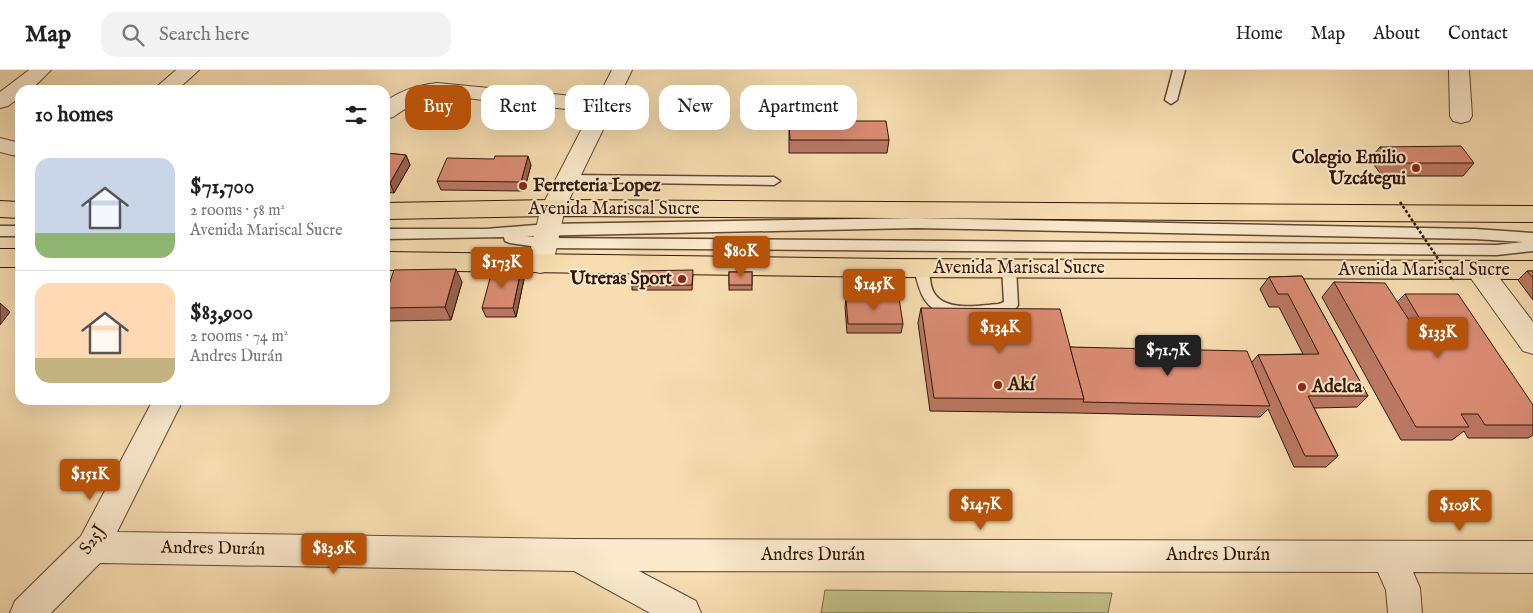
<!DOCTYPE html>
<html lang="en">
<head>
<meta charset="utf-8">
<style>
  :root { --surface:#fff; --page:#f2f2f2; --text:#222; --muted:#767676; --line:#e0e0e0; --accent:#b45309 }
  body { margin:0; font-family:"IM FELL English",serif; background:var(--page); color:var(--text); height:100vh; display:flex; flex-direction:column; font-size:19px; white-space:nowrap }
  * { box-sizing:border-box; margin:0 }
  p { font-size:16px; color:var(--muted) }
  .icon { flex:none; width:28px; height:28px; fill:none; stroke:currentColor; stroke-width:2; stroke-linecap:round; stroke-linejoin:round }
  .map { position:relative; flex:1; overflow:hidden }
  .panel { position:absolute; left:15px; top:15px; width:375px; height:320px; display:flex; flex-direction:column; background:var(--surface); border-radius:15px; box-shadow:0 5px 20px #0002 }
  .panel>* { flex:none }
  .banner { position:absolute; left:405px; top:15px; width:475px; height:45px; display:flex; gap:10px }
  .price { position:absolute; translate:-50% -42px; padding:0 11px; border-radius:5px; background:var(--accent); color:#fff; font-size:16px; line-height:32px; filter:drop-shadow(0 1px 2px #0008) }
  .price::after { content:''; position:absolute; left:50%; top:30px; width:15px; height:11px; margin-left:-8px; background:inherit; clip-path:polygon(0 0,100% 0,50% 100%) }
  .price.active { background:#222; color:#fff }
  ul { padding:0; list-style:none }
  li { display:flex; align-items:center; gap:15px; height:125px; padding:0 20px }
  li+li { border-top:1px solid var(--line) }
  li span { display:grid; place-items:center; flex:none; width:140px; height:100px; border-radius:15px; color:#555 }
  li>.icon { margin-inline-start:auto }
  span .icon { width:60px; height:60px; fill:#fffc; stroke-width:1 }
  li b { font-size:21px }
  h2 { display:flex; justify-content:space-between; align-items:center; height:60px; padding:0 20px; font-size:21px }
  .tag { padding:0 18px; border-radius:15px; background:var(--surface); box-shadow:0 5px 20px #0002; font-size:18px; line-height:45px }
  .tag.active { background:var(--accent); color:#fff }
  header { display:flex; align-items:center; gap:30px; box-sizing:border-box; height:70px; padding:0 25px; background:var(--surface); border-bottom:1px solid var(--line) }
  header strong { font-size:24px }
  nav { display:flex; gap:28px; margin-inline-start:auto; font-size:18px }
  .search { width:350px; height:45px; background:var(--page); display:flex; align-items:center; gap:12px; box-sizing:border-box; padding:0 18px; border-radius:15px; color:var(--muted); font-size:19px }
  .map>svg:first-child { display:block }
  .green { fill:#c1c089; stroke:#796b49 }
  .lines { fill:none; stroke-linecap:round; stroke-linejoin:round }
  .service-casing { stroke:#624833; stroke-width:3 }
  .minor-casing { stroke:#624833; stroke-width:2 }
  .tertiary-casing { stroke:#624833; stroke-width:2 }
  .primary-casing { stroke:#311609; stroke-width:2 }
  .service { fill:#fae9cc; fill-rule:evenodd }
  .minor { fill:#fae9cc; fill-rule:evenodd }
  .tertiary { fill:#fae9cc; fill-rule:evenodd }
  .primary { fill:#f7ddb1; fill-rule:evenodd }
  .path-bridge { stroke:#311609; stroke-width:2.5; stroke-dasharray:3 2; stroke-linecap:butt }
  .wall { fill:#bb7863; stroke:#311609 }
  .shaded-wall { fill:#996250; stroke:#311609 }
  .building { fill:#da8c73; stroke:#311609 }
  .poi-dot { fill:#8f2418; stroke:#fae9cc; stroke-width:2 }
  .labels { text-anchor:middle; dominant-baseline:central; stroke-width:4; stroke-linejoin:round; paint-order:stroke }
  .poi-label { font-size:18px; font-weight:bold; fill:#311609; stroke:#fae9cc; text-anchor:start }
  .street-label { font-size:18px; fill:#311609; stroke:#fae9cc }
</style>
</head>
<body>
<header>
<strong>Map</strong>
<div class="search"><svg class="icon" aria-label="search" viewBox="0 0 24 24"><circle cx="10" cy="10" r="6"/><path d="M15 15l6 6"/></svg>Search here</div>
<nav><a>Home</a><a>Map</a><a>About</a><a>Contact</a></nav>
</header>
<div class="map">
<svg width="1533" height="543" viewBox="0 0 1533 543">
  <rect width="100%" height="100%" fill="#f7ddb1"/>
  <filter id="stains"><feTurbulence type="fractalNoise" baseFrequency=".004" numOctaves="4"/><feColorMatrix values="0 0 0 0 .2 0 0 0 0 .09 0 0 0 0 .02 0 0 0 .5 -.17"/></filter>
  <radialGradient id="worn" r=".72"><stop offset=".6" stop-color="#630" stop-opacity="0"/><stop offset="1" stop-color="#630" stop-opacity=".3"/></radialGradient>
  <path class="green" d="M825,520L1112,523L1108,543H821Z"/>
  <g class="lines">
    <defs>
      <g id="service">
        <path d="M1173,0H1185L1177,30L1171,34L1165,30Z"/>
        <path d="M568,105L774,107L780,111L774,115L564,112L562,109L564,106Z"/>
        <path d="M916,148L1475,159L1533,163V181L1497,185L544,178L510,173L505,171L504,167L385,169V159H486L548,154ZM916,158L1475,169L1523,172L1497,175L544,168L526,166Z"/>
        <rect x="0" y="156" width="20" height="10"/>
        <path d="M921,193L926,194C931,203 929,213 933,221C944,243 980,235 999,234L1004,232L1002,198L1004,194L1009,193L1014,194L1016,198L1018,235C1010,251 967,246 951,247C923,238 920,224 914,198L916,194Z"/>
      </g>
      <g id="minor">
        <path d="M29,0H51L31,20H20V27L8,36L0,38V22Z"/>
        <path d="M176,0H199L177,20H153Z"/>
        <path d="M1449,0H1469L1472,46L1469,51L1461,53L1453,51L1450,46Z"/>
        <path d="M437,13L604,29L612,31L615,36L612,41L604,43L437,25L417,31L393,47L385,49V32C401,20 418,15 437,13Z"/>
        <path d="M0,68L20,73V87L0,82Z"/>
        <path d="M1479,191L1488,193L1533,252V284L1523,281L1470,207L1466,200L1470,193Z"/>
        <path d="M153,330H183L117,462L575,469L1533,471V503L1413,502L1420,518L1422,543H1388L1386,520L1378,502L639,501L696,531L701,543H650L574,501L100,493L51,543H10L15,531L81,466Z"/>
      </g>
      <path id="tertiary" d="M612,0H632L565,138L553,194L549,201L540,203L531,201L527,194L541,138Z"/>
      <g id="primary">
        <path d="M553,130L1533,136V152L553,146L385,149V133Z"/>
        <path d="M0,131L20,132V148L0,147Z"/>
        <rect x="0" y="179" width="20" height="18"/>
        <path d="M385,182L890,189L1533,191V209L890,207L385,200Z"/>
      </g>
    </defs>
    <use href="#service" class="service-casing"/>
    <use href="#minor" class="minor-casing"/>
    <use href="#tertiary" class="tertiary-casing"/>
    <use href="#primary" class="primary-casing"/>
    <use href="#service" class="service"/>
    <use href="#minor" class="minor"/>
    <use href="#tertiary" class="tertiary"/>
    <use href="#primary" class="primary"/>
    <path class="path-bridge" d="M1400,132L1453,211"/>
  </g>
  <g class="wall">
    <path d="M789,51L889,70L887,83H789Z"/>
    <path d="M1380,77L1474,93L1463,106H1382L1370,89Z"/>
    <path d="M385,83L406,85L410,95L394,123L385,122Z"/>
    <path d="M531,95L524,121L441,120L437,111Z"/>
    <path d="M521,200L524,209L516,247H486L482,238Z"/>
    <path d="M1527,201H1533V230L1518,210Z"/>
    <rect x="729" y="202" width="23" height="18"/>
    <path d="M693,205L692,220H632V216Z"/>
    <path d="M1302,206L1368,326L1357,337L1314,338L1338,386L1326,397H1294L1268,339L1260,347L1077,343L930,341L918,253L921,238L1070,277L1252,292L1258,285L1303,284L1279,237H1269L1260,219L1269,207Z"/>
    <path d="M462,212L451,250L388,251L385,246V226Z"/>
    <path d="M1334,212L1397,232L1405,224L1533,335V365L1528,368H1468L1464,361L1452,370H1401L1322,227Z"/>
    <path d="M846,228L903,254L901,263H847L845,237Z"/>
  </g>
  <g class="shaded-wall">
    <path d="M406,85L410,95L394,123L390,113Z"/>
    <path d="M528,86L531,95L524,121L521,112Z"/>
    <path d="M456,199L462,212L451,250L445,237Z"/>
    <path d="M521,200L524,209L516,247L513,238Z"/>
    <path d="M0,233L10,242L0,255Z"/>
  </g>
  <g class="building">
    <path d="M789,51H886L889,70H790Z"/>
    <path d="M1461,76L1474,93H1391L1380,77Z"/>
    <path d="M385,83L406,85L390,113H385Z"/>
    <path d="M495,86H528L521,112L437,111L447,88L494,89Z"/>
    <path d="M456,199L445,237L385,238V226L394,200Z"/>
    <path d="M521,200L513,238H482L492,201Z"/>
    <path d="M693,200L692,215L632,216L633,201Z"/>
    <path d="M1527,201H1533V208Z"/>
    <rect x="729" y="202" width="23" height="13"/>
    <path d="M1302,206L1368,326H1308L1338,386H1305L1258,285L1319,284L1288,224H1278L1269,207Z"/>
    <path d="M1334,212L1385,213L1411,253L1423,254L1405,224H1458L1533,335V355H1485L1478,344H1461L1469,357H1416Z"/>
    <path d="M846,228H899L903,254H848Z"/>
    <path d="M921,238L1060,239L1084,329L934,328Z"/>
    <path d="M1070,277L1247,281L1270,336L1083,332L1084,329Z"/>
  </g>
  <g class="poi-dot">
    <circle cx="1416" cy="98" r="5"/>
    <circle cx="523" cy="116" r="5"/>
    <circle cx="682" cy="209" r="5"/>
    <circle cx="998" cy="315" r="5"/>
    <circle cx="1302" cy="317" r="5"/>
  </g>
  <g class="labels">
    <g class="poi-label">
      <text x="1406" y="88" text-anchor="end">Colegio Emilio<tspan x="1406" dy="21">Uzcátegui</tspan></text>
      <text x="533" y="116">Ferreteria Lopez</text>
      <text x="672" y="209" text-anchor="end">Utreras Sport</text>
      <text x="1008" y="315">Akí</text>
      <text x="1312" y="317">Adelca</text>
    </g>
    <g class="street-label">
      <text x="614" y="139">Avenida Mariscal Sucre</text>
      <text x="1019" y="198">Avenida Mariscal Sucre</text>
      <text x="1424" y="200">Avenida Mariscal Sucre</text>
      <text transform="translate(93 470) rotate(-56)">S25J</text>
      <text transform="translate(213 479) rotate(1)">Andres Durán</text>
      <text x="813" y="485">Andres Durán</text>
      <text x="1218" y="485">Andres Durán</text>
    </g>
  </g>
  <rect width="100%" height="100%" filter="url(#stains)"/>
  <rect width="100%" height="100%" fill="url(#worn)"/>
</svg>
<b class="price" style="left:741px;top:208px">$80K</b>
<b class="price" style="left:502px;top:219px">$173K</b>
<b class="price" style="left:874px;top:241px">$145K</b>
<b class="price" style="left:1000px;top:284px">$134K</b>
<b class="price" style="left:1438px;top:289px">$133K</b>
<b class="price active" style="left:1168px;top:307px">$71.7K</b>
<b class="price" style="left:90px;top:431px">$151K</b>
<b class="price" style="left:981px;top:461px">$147K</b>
<b class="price" style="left:1460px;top:462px">$109K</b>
<b class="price" style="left:334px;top:505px">$83.9K</b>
<div class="banner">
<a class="tag active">Buy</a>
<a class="tag">Rent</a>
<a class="tag">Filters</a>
<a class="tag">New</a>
<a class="tag">Apartment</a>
</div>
<section class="panel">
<h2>10 homes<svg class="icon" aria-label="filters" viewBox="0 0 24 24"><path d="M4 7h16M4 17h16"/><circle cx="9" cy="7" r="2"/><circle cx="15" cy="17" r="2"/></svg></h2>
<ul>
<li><span style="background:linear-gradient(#c9d6e8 75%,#8fb573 0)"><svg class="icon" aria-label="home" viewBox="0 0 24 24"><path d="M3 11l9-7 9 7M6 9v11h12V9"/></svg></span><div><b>$71,700</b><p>2 rooms · 58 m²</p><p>Avenida Mariscal Sucre</p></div></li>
<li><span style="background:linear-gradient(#ffd9b3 75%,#c2b280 0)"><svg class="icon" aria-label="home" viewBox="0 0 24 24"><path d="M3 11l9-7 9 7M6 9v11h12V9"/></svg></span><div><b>$83,900</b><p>2 rooms · 74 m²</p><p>Andres Durán</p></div></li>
</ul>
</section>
</div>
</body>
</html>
